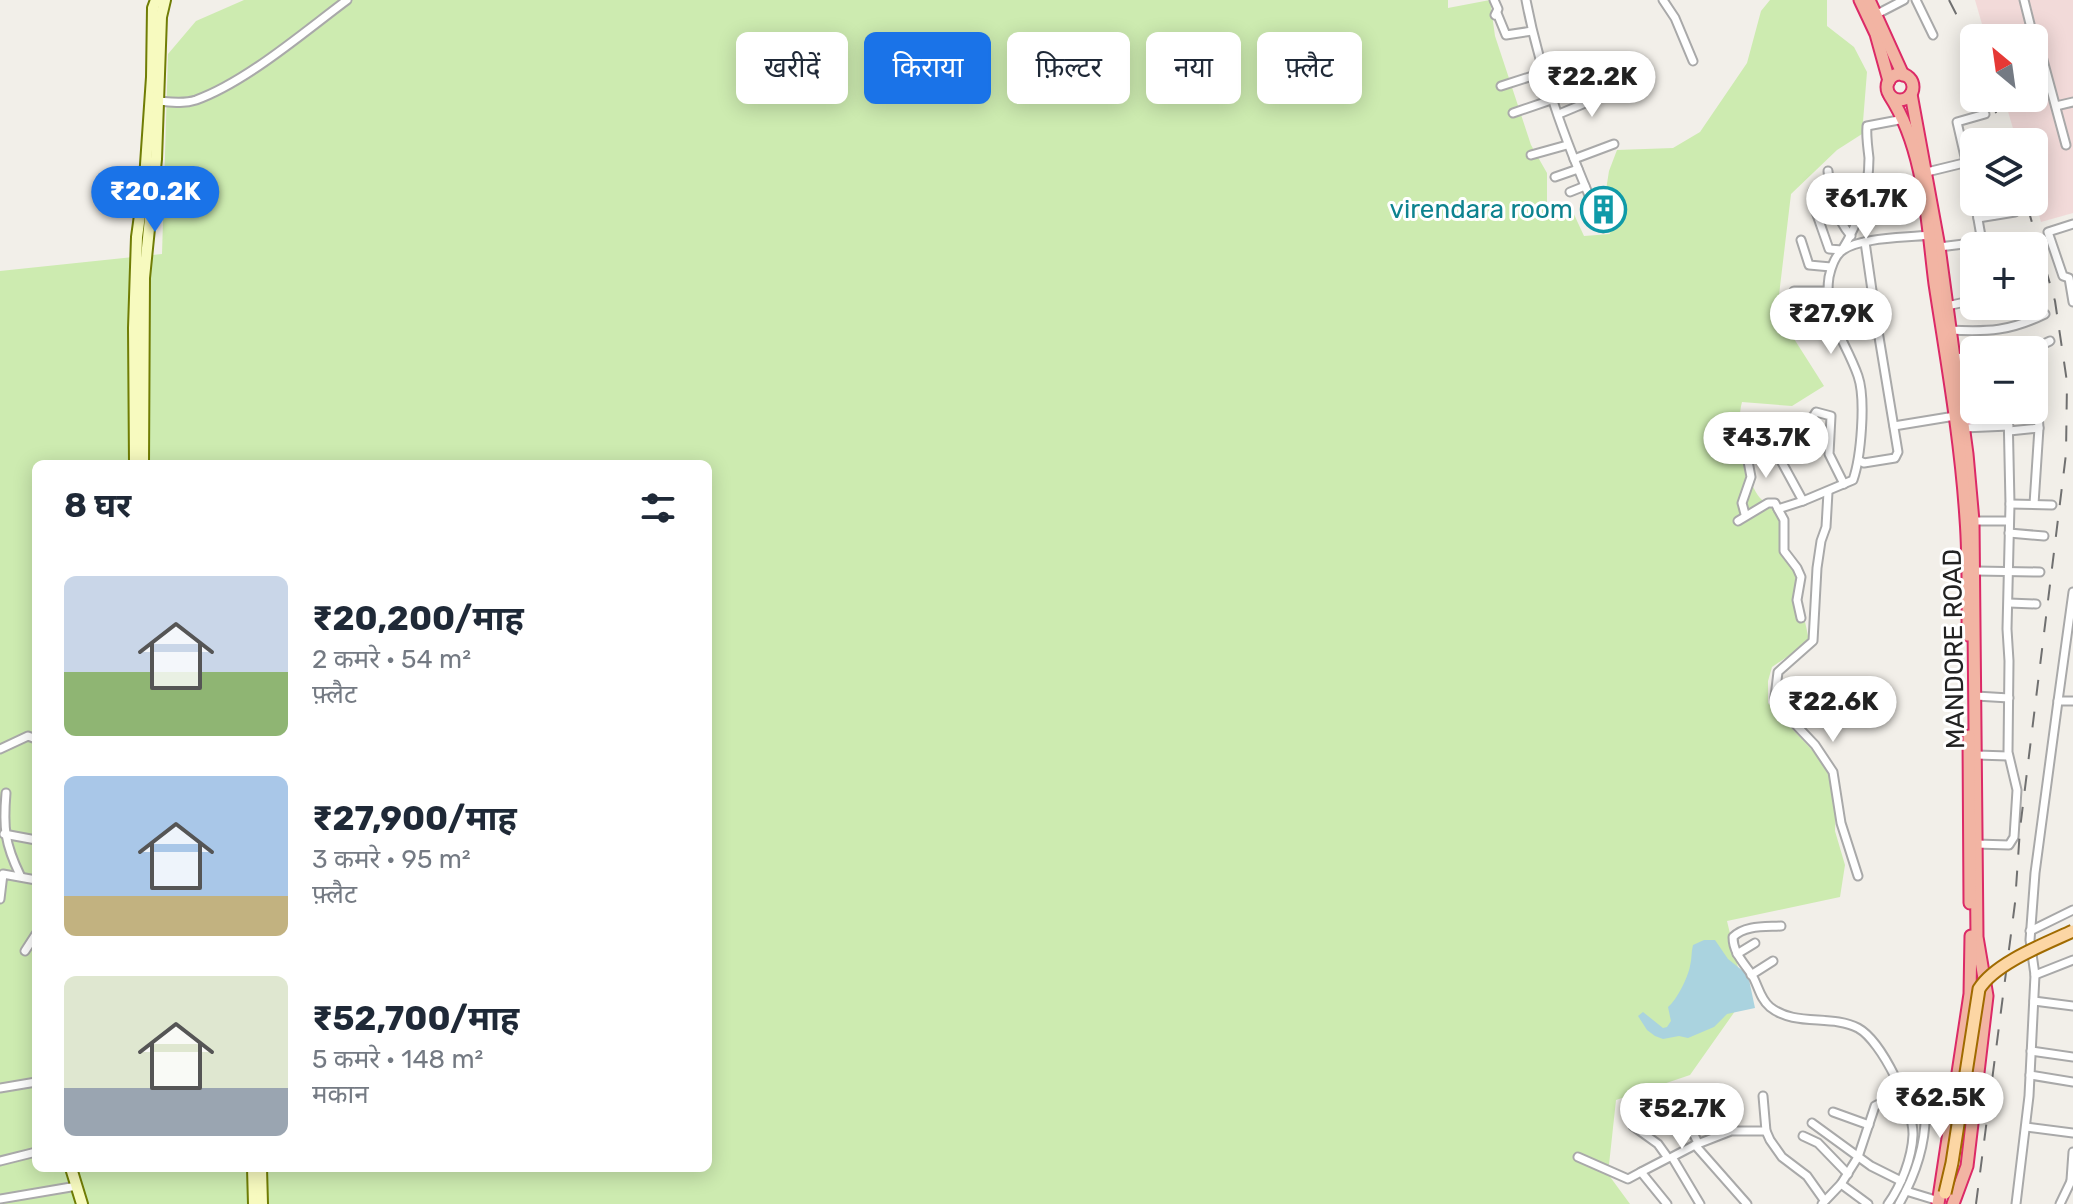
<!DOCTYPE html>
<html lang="hi">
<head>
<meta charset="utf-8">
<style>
  :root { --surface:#fff; --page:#f2f2f3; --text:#1f2937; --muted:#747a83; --accent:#1a73e8 }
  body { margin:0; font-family:Rubik,"Noto Sans Devanagari",sans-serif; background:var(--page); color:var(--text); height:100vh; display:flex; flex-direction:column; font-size:30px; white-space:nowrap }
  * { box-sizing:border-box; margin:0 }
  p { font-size:26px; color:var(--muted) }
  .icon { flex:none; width:44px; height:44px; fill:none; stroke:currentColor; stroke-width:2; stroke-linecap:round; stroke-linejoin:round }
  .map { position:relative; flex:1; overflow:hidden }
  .drawer { position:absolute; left:32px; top:460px; width:680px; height:712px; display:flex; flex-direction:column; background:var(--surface); border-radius:12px; box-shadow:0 4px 20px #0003 }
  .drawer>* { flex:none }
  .hud { position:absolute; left:736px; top:32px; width:760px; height:72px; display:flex; gap:16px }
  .needle { width:52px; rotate:331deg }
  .tools { position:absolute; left:1960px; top:24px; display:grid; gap:16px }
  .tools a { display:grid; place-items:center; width:88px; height:88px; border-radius:12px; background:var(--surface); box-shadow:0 4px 20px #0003; font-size:40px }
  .price { position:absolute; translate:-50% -68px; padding:0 18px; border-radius:28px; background:#fff; color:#222; font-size:26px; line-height:52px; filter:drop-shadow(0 2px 4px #0008) }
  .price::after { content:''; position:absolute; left:50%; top:48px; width:24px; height:18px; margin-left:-12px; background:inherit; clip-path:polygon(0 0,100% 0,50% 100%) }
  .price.on { background:var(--accent); color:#fff }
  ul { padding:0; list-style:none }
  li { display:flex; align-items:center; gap:24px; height:200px; padding:0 32px }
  li span { display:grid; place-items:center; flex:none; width:224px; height:160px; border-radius:12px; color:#555 }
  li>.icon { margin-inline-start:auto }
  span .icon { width:96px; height:96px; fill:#fffc; stroke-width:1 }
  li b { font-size:34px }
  h2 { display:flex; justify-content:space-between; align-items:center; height:96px; padding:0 32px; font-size:34px }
  .pill { padding:0 28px; border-radius:12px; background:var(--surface); box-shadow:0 4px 20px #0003; font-size:28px; line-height:72px }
  .pill.on { background:var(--accent); color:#fff }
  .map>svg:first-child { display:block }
  .commercial { fill:#f2dad9 }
  .grass { fill:#cdebb0; fill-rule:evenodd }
  .water { fill:#aad3df }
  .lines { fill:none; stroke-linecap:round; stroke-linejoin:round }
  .minor-casing { stroke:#a9a9a9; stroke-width:11 }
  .secondary-casing { stroke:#707d05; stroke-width:14 }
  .trunk-casing { stroke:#dc2a67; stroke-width:15 }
  .minor { stroke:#fff; stroke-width:7 }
  .secondary { stroke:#f7fabf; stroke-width:10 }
  .trunk { stroke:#f2b4a3; stroke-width:11 }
  .rail { stroke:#707070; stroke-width:2; stroke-dasharray:16 16; stroke-linecap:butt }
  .primary-bridge-casing { stroke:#a06b00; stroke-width:15; stroke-linecap:butt }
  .primary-bridge { stroke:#fcd6a4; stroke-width:11 }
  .labels { text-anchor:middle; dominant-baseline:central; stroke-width:6; stroke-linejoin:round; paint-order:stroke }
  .culture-label { font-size:26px; fill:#0d838f; stroke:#fff; text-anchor:end }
  .street-label { font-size:26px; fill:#222; stroke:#fff }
</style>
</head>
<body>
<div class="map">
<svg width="2073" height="1204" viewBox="0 0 2073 1204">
  <rect width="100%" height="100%" fill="#f2efe9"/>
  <path class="commercial" d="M1975,0H2073V213L2041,222L2034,197V142H2017L2004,98H2034V38H1986Z"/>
  <path class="grass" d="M244,0H1448V8L1490,0L1495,36L1531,145L1547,173V217L1572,210L1584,236L1610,234L1605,219L1614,216L1606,190L1609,171L1617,150L1673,148L1700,132L1747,63L1761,11L1770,0H1827V26L1854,47L1867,72L1862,134L1837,150L1791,194L1777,312L1824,386L1792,406L1742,402C1735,426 1744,478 1760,498C1765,504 1774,508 1780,513L1787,558L1804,581C1799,608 1805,616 1809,642L1772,667L1768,681V703L1828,767L1836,801L1835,831L1845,865L1840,897L1727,921L1745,997L1690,1075L1616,1100L1608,1174L1630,1204H0V271L162,254L168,54L196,21ZM36,464H708V1168H36Z"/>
  <path class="water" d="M1704,940H1715L1728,959L1748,975L1755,1008L1727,1014L1714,1027L1688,1038L1679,1036L1663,1039L1655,1036L1647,1030L1638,1016L1643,1012L1663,1028L1667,1027L1671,1021L1668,1007C1677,1000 1688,977 1690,966C1692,959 1691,952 1693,945Z"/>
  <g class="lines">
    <defs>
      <g id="minor">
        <path d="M1494,0L1498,9L1495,15"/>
        <path d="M1526,0C1541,79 1571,155 1603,228"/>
        <path d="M1663,0L1675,18L1693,61"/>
        <path d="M1916,0L1933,35"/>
        <path d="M2024,0L2033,36"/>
        <path d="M1497,13L1506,35L1532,31"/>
        <path d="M1877,14L1904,0"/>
        <path d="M2040,49L2066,145"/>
        <path d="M1501,86L1545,72L1575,58"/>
        <path d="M159,101C171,102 184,104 196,100C246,82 304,32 347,0"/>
        <path d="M2056,106L2073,102"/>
        <path d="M1513,113L1554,99"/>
        <path d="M1559,114L1614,91"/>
        <path d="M1531,155L1567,145"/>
        <path d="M1574,159L1614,144"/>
        <path d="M1828,171C1830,195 1835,217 1851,236"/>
        <path d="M1927,172L1968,162"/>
        <path d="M1555,177L1578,169"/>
        <path d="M1813,191L1816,212L1829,249L1842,250C1859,223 1869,190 1869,158C1868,148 1866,137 1867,126L1904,119"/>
        <path d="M1570,192L1585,186"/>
        <path d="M1974,196L1957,122L1985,114"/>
        <path d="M1975,202L1982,242"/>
        <path d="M1992,202L1994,215"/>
        <path d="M1978,218L2015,212"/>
        <path d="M2073,224L2048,232L2063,276L2069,278L2073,302"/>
        <path d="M1801,240L1809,265L1831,267"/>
        <path d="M1939,247L1997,240L2002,246"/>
        <path d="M1794,291H1827"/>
        <path d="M1947,306L1974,300"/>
        <path d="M1804,325L1831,316"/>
        <path d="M1949,330C1989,332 2010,331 2045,314"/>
        <path d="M1837,332L1877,325L1865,242"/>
        <path d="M2031,350L2050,341"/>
        <path d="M1954,358L1974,356"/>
        <path d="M1785,421L1802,430L1808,425L1816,412L1831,416L1829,454L1844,484"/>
        <path d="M1761,424L1803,501L1853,480C1861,457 1866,399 1858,376C1845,339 1823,318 1829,277C1831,268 1835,255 1843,250C1861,237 1907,238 1929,235"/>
        <path d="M1894,426L1955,416"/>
        <path d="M1963,428L2009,426"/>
        <path d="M2009,431L2039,428L2034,349"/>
        <path d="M1860,461L1864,463L1895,458L1898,452L1877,325"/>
        <path d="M1828,492L1826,527L1821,541L1817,568L1813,641L1778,672L1775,697L1777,705L1815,745L1833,772L1841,823L1858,876"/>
        <path d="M2010,504L2052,505"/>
        <path d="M2034,504L2039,428"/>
        <path d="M1745,514L1742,503L1751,477L1747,456"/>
        <path d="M1738,521L1768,503H1775L1778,509"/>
        <path d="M1973,521H2009"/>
        <path d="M2009,533L2044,536"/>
        <path d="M1976,571L2040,572"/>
        <path d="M2009,603L2036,604"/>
        <path d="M1801,618L1797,600L1801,577L1797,568L1784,551V520L1778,509L1803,501"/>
        <path d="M1976,696L2009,698"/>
        <path d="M2058,701L2073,592"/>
        <path d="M0,749L28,736L36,739"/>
        <path d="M1977,755L2008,756"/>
        <path d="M6,793C3,828 5,844 20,875"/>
        <path d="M4,834L36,840"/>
        <path d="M1976,844L2009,845L2014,837L2017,790L2008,752L2009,661L2007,629L2010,504L2008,410"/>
        <path d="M0,899L3,874L36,880"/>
        <path d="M1781,926C1765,927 1745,925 1733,937C1733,953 1744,963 1752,975C1758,985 1760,999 1770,1007C1795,1027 1831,1014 1858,1028C1882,1041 1914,1109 1913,1135C1912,1158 1901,1186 1888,1204"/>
        <path d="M2030,931L2073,910"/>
        <path d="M25,951L36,934"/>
        <path d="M1737,954L1755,943"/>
        <path d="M1751,975L1773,961"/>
        <path d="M2035,975L2073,960"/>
        <path d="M2034,1001L2073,1006"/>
        <path d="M2031,1051L2073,1057"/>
        <path d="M2030,1075L2073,1082"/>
        <path d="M0,1088L36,1082"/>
        <path d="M1763,1096L1766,1131L1770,1140L1782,1157L1807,1176L1824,1200"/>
        <path d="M1925,1107H1954"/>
        <path d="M1681,1108L1698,1143"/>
        <path d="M1833,1112L1869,1125"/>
        <path d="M1812,1123L1871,1166L1901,1181"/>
        <path d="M1633,1126L1658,1144L1668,1158L1641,1172"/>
        <path d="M2026,1127L2073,1133"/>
        <path d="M1803,1136L1818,1143L1848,1174"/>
        <path d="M1695,1145L1672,1157L1700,1204"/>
        <path d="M1578,1157L1628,1179L1641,1172L1667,1204"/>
        <path d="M0,1161L36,1152"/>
        <path d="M2071,1180L2073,1152"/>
        <path d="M1841,1184L1868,1204"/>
        <path d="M1906,1191L1939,1201"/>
        <path d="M0,1199L77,1186"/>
        <path d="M1747,1204L1695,1145L1731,1131H1766"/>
        <path d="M1822,1204L1841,1184L1858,1157L1875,1106L1901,1093"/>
        <path d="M1899,1204C1916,1174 1927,1142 1925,1107L1908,1111"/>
        <path d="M2016,1204L2029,1096L2035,975L2030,940L2035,873L2058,701H2073"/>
        <path d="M2060,1204L2073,1177"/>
      </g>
      <g id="secondary">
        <path d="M135,464L134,328L137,237L145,179L152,77L153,8L156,0"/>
        <path d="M143,464L144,278L156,159L161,17L165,0"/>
        <path d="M71,1168L82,1204"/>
        <path d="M253,1168L254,1204"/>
        <path d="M261,1168L262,1204"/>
      </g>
      <g id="trunk">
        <path d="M1860,0L1876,34L1889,81"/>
        <path d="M1869,0L1903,75"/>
        <circle cx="1900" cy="87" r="13"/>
        <path d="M1911,94L1939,247L1967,454L1973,521L1977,937L1987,996L1967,1166L1953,1204"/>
        <path d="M1890,96C1925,150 1927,222 1935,284C1947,362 1961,441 1966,519C1969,558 1968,596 1968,635"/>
        <path d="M1969,736L1970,903"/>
        <path d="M1938,1204L1970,994L1971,936"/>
      </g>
    </defs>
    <use href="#minor" class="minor-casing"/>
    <use href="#secondary" class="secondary-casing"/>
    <use href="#trunk" class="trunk-casing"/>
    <use href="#minor" class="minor"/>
    <use href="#secondary" class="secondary"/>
    <use href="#trunk" class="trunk"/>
    <g class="rail">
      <path d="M1949,0L1974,49"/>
      <path d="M1991,98L2006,142"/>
      <path d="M1976,1204L2015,903L2020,829L2066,454L2067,382L2055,301L2026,202"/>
    </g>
    <defs>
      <path id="primary-bridge" d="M1945,1193L1952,1163L1979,989C1995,963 2045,944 2073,931"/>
    </defs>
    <use href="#primary-bridge" class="primary-bridge-casing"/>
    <use href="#primary-bridge" class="primary-bridge"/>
  </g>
  <defs>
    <symbol id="building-ring" viewBox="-11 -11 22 22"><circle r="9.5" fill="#fff" stroke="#0f9aa8" stroke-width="1.5"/><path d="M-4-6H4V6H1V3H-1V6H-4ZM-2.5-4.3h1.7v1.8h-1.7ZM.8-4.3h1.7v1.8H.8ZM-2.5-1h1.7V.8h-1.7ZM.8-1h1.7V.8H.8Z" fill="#0f9aa8"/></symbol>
  </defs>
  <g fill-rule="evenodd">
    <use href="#building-ring" x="1578" y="184" width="51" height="51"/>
  </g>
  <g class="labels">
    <g class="culture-label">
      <text x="1573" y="209">virendara room</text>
    </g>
    <g class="street-label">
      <text transform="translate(1954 649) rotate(-91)">MANDORE ROAD</text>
    </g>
  </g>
</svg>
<div class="tools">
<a><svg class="needle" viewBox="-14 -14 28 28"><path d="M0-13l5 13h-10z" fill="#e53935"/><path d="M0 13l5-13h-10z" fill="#747a83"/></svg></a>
<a><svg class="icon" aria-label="layers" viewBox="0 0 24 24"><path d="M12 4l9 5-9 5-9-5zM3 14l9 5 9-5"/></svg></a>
<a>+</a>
<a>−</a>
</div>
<b class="price" style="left:1592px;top:119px">₹22.2K</b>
<b class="price on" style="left:155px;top:234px">₹20.2K</b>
<b class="price" style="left:1866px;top:241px">₹61.7K</b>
<b class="price" style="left:1831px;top:356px">₹27.9K</b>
<b class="price" style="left:1766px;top:480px">₹43.7K</b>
<b class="price" style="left:1833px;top:744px">₹22.6K</b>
<b class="price" style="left:1940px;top:1140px">₹62.5K</b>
<b class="price" style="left:1682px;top:1151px">₹52.7K</b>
<div class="hud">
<a class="pill">खरीदें</a>
<a class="pill on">किराया</a>
<a class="pill">फ़िल्टर</a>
<a class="pill">नया</a>
<a class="pill">फ़्लैट</a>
</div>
<section class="drawer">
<h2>8 घर<svg class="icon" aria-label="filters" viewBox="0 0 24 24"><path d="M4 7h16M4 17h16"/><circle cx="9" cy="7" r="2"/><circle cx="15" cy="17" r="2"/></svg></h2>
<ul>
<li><span style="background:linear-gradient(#c9d6e8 60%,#8fb573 0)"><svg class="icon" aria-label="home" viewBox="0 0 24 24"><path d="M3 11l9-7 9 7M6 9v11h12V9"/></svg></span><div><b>₹20,200/माह</b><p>2 कमरे · 54 m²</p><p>फ़्लैट</p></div></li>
<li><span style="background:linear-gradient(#a9c7e8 75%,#c2b280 0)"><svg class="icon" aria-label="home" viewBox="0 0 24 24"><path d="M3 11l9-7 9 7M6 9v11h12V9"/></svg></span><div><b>₹27,900/माह</b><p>3 कमरे · 95 m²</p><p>फ़्लैट</p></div></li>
<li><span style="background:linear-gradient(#dfe7d0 70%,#9aa5b1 0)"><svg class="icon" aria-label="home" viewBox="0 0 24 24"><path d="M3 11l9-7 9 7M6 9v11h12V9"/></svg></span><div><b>₹52,700/माह</b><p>5 कमरे · 148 m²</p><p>मकान</p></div></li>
</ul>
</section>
</div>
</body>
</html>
